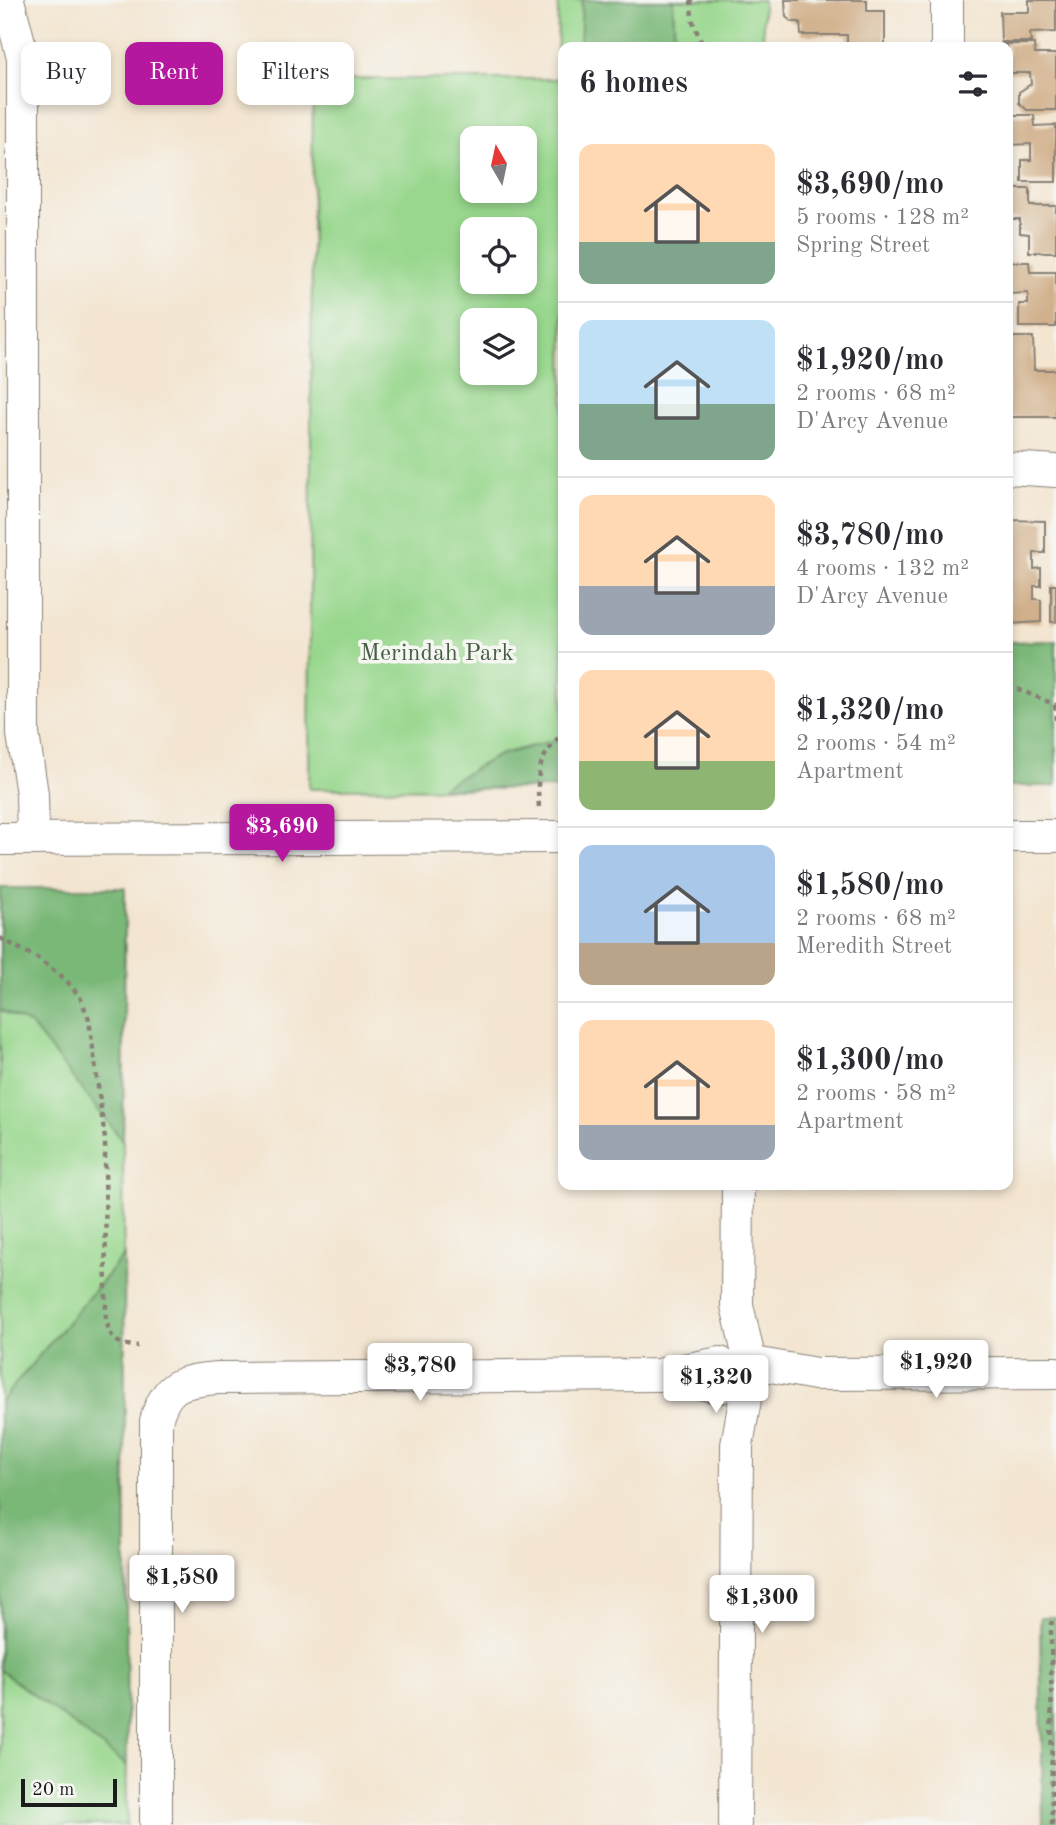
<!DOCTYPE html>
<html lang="en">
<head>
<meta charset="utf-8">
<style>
  :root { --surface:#fff; --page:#f2f2f3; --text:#2b2b33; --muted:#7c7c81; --line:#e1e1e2; --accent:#b5179e }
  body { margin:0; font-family:"Old Standard TT",serif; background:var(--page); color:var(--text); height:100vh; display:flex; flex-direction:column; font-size:26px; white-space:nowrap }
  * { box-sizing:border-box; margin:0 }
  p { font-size:23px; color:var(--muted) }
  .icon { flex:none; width:38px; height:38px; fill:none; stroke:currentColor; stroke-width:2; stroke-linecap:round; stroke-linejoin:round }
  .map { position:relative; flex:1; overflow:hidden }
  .details { position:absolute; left:558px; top:42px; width:455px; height:1148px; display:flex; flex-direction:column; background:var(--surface); border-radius:14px; box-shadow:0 4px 10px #0003 }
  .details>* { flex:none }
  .banner { position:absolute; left:21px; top:42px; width:432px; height:63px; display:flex; gap:14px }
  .needle { width:46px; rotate:351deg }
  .tools { position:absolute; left:460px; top:126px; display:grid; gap:14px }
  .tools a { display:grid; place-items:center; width:77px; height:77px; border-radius:14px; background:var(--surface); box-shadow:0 4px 10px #0003; font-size:35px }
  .scale { position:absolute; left:21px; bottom:18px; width:96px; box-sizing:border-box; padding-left:7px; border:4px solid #1c1c1c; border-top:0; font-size:19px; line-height:24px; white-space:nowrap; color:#1c1c1c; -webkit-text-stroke:5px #f6f6f2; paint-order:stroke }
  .price { position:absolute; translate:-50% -60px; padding:0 16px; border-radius:7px; background:#fff; color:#222; font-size:23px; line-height:46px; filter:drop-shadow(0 2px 4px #0008) }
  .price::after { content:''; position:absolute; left:50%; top:42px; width:21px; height:16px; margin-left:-10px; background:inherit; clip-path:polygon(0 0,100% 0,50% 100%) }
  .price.active { background:var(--accent); color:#fff }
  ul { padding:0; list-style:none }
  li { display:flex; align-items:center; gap:21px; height:175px; padding:0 21px }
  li+li { border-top:2px solid var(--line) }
  li span { display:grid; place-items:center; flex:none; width:196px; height:140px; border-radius:14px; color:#555 }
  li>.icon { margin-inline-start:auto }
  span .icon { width:84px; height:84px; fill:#fffc; stroke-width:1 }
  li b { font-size:30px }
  h2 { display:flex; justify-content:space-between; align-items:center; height:84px; padding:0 21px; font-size:30px }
  .tag { padding:0 24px; border-radius:14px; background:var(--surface); box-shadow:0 4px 10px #0003; font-size:24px; line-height:63px }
  .tag.active { background:var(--accent); color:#fff }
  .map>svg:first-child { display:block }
  .green { fill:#98d78d; stroke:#5a7a54; stroke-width:2; fill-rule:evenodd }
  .forest { fill:#7ab878; stroke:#4b6a4a; stroke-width:2 }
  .building { fill:#d1b08b }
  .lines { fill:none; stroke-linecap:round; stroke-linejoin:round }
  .minor-casing { stroke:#888076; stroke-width:34 }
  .path { stroke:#888076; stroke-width:4.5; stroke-dasharray:5 5; stroke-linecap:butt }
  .minor { stroke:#fff; stroke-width:32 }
  .labels { text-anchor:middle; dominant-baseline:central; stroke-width:7; stroke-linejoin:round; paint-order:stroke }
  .park-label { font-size:24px; fill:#475d44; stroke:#f6f6f2 }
</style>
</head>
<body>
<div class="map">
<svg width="1056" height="1825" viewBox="0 0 1056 1825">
  <rect width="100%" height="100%" fill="#f6f6f2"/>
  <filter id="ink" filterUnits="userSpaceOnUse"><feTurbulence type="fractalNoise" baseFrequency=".0143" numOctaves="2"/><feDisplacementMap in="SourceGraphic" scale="14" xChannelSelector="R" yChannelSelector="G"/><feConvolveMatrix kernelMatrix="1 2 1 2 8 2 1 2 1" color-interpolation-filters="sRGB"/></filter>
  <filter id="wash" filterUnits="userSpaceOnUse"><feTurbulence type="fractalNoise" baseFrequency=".00686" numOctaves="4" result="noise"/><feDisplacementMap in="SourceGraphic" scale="28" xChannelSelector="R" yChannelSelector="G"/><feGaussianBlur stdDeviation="1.57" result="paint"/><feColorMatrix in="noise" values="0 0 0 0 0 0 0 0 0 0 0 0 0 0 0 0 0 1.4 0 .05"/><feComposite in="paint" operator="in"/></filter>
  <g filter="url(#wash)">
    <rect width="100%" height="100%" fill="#f3e5d0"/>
    <g class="green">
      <path d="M558,0H763V47H564L563,788L309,789L313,79H557ZM472,138H525V191H472ZM472,229H525V282H472ZM472,320H525V373H472Z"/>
      <path d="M0,888H125L123,1141L127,1825H0Z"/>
    </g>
    <g class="forest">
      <path d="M582,0H673L675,47H580Z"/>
      <path d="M1056,641V786H1008V642Z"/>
      <path d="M563,738V788L438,789L499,755Z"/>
      <path d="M0,888H125L123,1141L31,1025L0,1010Z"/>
      <path d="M124,1255L127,1765L0,1670V1402Z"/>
      <path d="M1040,1617H1056V1825H1043Z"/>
    </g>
    <g id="blocks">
      <g class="building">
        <path d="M785,0H867V11H885V47H851L847,45V35H801L800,22H792L786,17Z"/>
        <path d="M1029,0H1056V32L1030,33L1031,42H1001L1000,12H1029Z"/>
        <path d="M1004,44H1034L1035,54H1056V110H1027L1019,103V92L1031,84L1030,73H1008V47Z"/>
        <path d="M1008,115H1034L1035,126L1056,125V182H1022V160H1031V144L1008,145Z"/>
        <path d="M1008,189H1030V206H1056V252H1029V234L1020,233V219H1008Z"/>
        <path d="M1008,262H1029L1030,272H1056V327H1019V304H1028V293L1008,294Z"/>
        <path d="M1008,337H1033L1034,370H1056V417H1008Z"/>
        <path d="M1008,520L1045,521V553H1034V569L1041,568V586H1034V599L1041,600V622L1008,624Z"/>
        <rect x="1051" y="585" width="5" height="37"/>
      </g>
    </g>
  </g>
  <g filter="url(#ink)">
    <use href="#blocks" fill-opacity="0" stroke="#888076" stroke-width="2"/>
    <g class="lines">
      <defs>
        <g id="minor">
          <path d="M8,0L23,58V734L32,794L33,839"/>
          <path d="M947,0V47"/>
          <path d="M1008,468L1056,471"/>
          <path d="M1008,836H1056"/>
          <path d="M0,839L564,837"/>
          <path d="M738,1185L737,1305L749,1358"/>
          <path d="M754,1363L816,1374L1056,1373"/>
          <path d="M673,1378L720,1387"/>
          <path d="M156,1825V1421C166,1383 182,1381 218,1378L658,1375L720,1363"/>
          <path d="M735,1825L737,1445L746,1394"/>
        </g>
      </defs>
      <use href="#minor" class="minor-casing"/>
      <g class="path">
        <path d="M691,0L692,19L703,47"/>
        <path d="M1008,685L1056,705"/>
        <path d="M1055,705L1056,724"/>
        <path d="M539,807C536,770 538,759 564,732"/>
        <path d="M0,938L37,958L64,978L80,997L89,1019L105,1139L106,1319C111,1340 116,1345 138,1346"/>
        <path d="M1052,1825L1051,1623H1056"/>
      </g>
      <use href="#minor" class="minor"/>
    </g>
  </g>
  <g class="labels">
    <g class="park-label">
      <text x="437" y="654">Merindah Park</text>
    </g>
  </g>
</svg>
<div class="tools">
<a><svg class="needle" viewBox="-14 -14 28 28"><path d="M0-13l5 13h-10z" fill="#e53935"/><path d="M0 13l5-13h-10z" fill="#7c7c81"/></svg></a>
<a><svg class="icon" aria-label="locate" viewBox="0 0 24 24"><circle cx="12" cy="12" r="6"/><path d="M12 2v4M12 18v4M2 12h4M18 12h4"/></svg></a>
<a><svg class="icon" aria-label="layers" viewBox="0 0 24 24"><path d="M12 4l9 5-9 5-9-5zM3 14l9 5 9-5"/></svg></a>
</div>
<div class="scale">20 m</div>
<b class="price active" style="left:282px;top:864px">$3,690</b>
<b class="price" style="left:936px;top:1400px">$1,920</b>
<b class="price" style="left:420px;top:1403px">$3,780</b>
<b class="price" style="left:716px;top:1415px">$1,320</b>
<b class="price" style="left:182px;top:1615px">$1,580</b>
<b class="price" style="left:762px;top:1635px">$1,300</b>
<div class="banner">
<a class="tag">Buy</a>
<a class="tag active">Rent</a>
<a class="tag">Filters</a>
</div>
<section class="details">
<h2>6 homes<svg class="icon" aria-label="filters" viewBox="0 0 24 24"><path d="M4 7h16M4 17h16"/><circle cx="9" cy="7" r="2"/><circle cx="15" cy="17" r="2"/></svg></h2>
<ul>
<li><span style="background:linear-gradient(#ffd9b3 70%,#7fa58c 0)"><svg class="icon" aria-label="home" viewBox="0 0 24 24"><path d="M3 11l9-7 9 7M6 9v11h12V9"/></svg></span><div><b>$3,690/mo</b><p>5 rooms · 128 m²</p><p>Spring Street</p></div></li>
<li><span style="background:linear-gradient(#bfe0f5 60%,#7fa58c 0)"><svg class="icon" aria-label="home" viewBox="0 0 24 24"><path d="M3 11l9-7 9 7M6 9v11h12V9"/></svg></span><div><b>$1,920/mo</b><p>2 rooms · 68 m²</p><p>D'Arcy Avenue</p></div></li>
<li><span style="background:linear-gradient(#ffd9b3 65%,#9aa5b1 0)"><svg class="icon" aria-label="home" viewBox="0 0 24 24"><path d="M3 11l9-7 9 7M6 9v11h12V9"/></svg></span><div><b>$3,780/mo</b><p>4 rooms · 132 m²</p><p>D'Arcy Avenue</p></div></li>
<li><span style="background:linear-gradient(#ffd9b3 65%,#8fb573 0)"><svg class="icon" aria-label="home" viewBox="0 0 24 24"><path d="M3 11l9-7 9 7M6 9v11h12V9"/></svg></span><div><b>$1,320/mo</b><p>2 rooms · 54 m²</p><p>Apartment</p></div></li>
<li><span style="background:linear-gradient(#a9c7e8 70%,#b9a48a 0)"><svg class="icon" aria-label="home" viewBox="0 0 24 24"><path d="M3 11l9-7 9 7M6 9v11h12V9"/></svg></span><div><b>$1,580/mo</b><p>2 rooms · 68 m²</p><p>Meredith Street</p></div></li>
<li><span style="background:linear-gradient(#ffd9b3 75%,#9aa5b1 0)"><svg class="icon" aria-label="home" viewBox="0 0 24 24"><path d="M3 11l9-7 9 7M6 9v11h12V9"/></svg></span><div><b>$1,300/mo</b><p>2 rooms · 58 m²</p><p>Apartment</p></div></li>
</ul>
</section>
</div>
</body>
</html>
